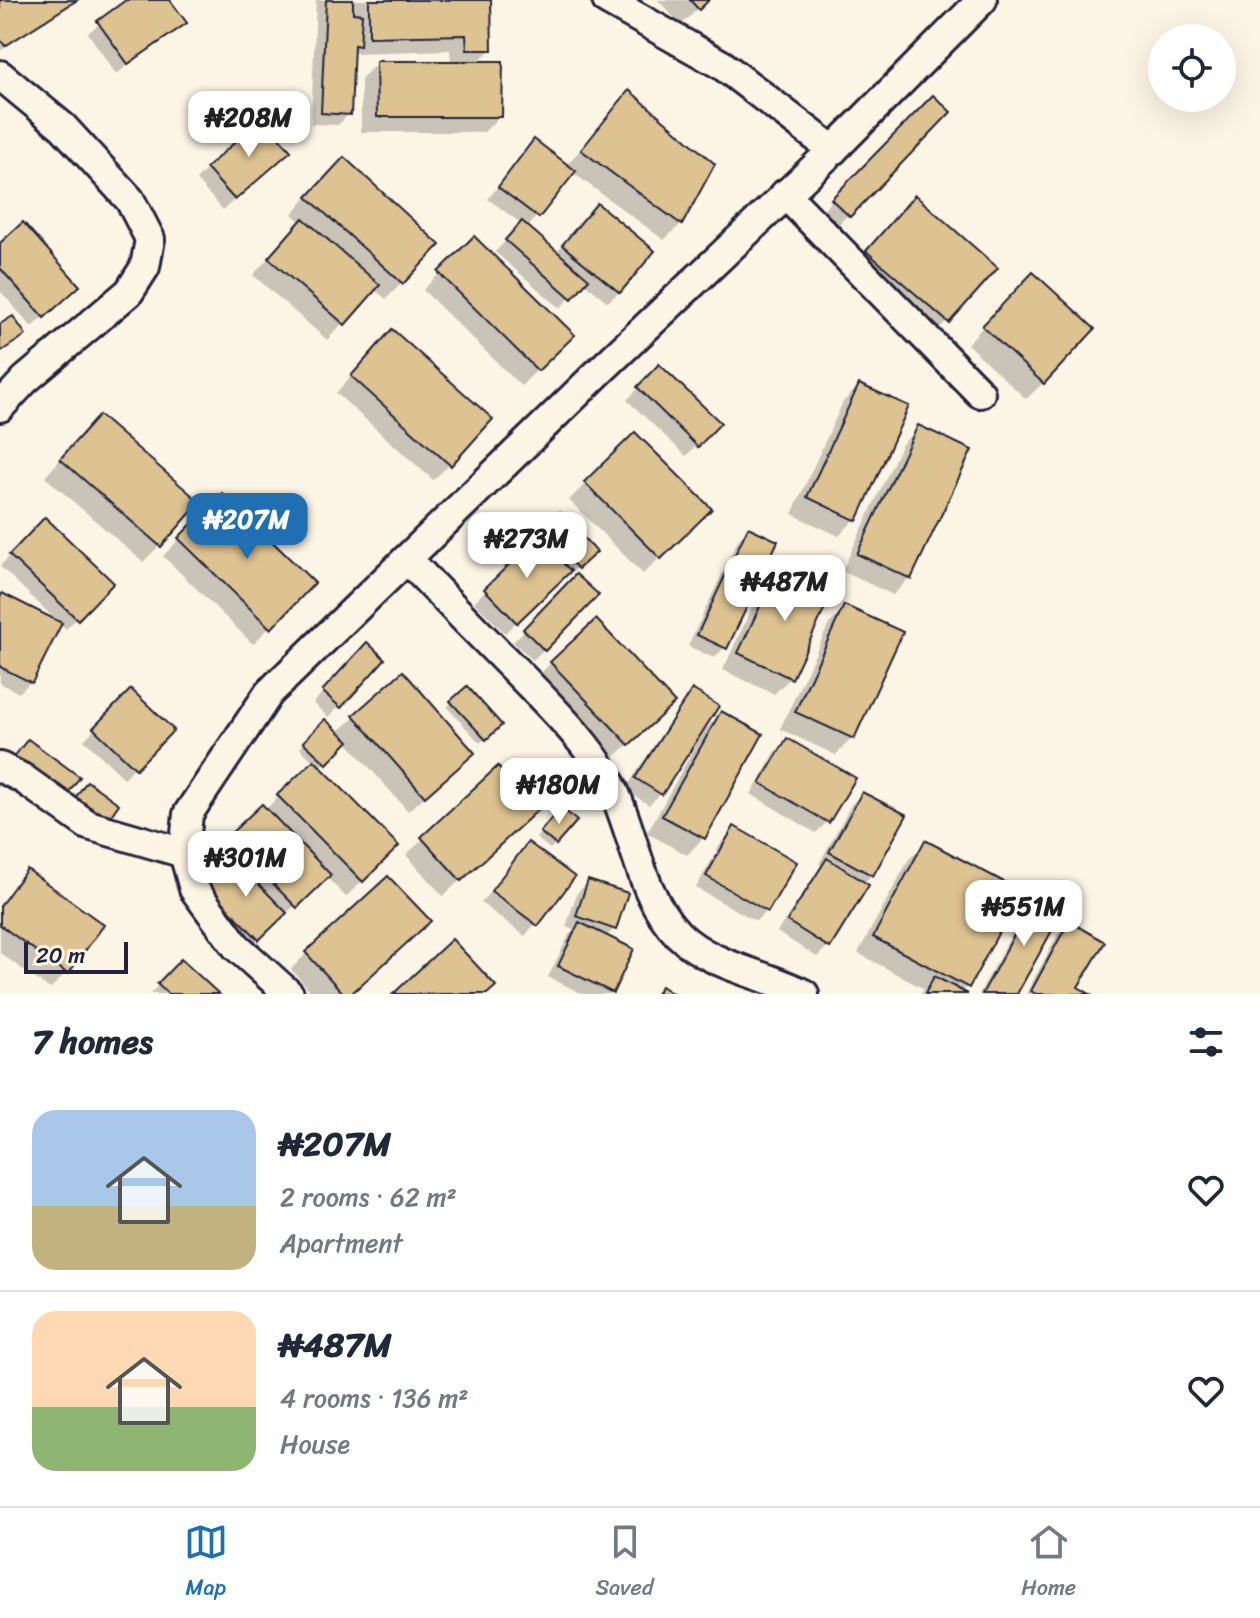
<!DOCTYPE html>
<html lang="en">
<head>
<meta charset="utf-8">
<style>
  :root { --surface:#fff; --page:#f6f6f7; --text:#1f2937; --muted:#747a83; --line:#e0e1e3; --accent:#1f6fb2 }
  body { margin:0; font-family:Sriracha,sans-serif; background:var(--page); color:var(--text); height:100vh; display:flex; flex-direction:column; font-size:30px; white-space:nowrap }
  * { box-sizing:border-box; margin:0 }
  p { font-size:26px; color:var(--muted) }
  .icon { flex:none; width:44px; height:44px; fill:none; stroke:currentColor; stroke-width:2; stroke-linecap:round; stroke-linejoin:round }
  .map { position:relative; height:994px; overflow:hidden }
  .details { display:flex; flex-direction:column; background:var(--surface); flex:1 }
  .details>* { flex:none }
  .tools { position:absolute; left:1148px; top:24px; display:grid; gap:16px }
  .tools a { display:grid; place-items:center; width:88px; height:88px; border-radius:50%; background:var(--surface); box-shadow:0 8px 32px #0002; font-size:40px }
  .scale { position:absolute; left:24px; bottom:20px; width:104px; box-sizing:border-box; padding-left:8px; border:4px solid #22223b; border-top:0; font-size:22px; line-height:28px; white-space:nowrap; color:#22223b; -webkit-text-stroke:6px #fcf5e5; paint-order:stroke }
  .price { position:absolute; translate:-50% -68px; padding:0 18px; border-radius:16px; background:#fff; color:#222; font-size:26px; line-height:52px; filter:drop-shadow(0 2px 4px #0008) }
  .price::after { content:''; position:absolute; left:50%; top:48px; width:24px; height:18px; margin-left:-12px; background:inherit; clip-path:polygon(0 0,100% 0,50% 100%) }
  .price.selected { background:var(--accent); color:#fff }
  ul { padding:0; list-style:none }
  li { display:flex; align-items:center; gap:24px; height:200px; padding:0 32px }
  li+li { border-top:2px solid var(--line) }
  li span { display:grid; place-items:center; flex:none; width:224px; height:160px; border-radius:24px; color:#555 }
  li>.icon { margin-inline-start:auto }
  span .icon { width:96px; height:96px; fill:#fffc; stroke-width:1 }
  li b { font-size:34px }
  h2 { display:flex; justify-content:space-between; align-items:center; height:96px; padding:0 32px; font-size:34px }
  .tabs { display:flex; justify-content:space-around; align-items:center; height:112px; border-top:2px solid var(--line); background:var(--surface); font-size:22px; color:var(--muted) }
  .tabs a { display:grid; justify-items:center; gap:4px }
  .tabs .selected { color:var(--accent) }
  .map>svg:first-child { display:block }
  .shadow { fill:#0003 }
  .building { fill:#ddc292; stroke:#22223b; stroke-width:2 }
  .lines { fill:none; stroke-linecap:round; stroke-linejoin:round }
  .minor-casing { stroke:#22223b; stroke-width:34 }
  .minor { stroke:#fcf5e5; stroke-width:28 }
</style>
</head>
<body>
<div class="map">
<svg width="1260" height="994" viewBox="0 0 1260 994">
  <rect width="100%" height="100%" fill="#fcf5e5"/>
  <filter id="ink" filterUnits="userSpaceOnUse"><feTurbulence type="fractalNoise" baseFrequency=".0125" numOctaves="2"/><feDisplacementMap in="SourceGraphic" scale="16" xChannelSelector="R" yChannelSelector="G"/><feConvolveMatrix kernelMatrix="1 2 1 2 8 2 1 2 1" color-interpolation-filters="sRGB"/></filter>
  <g filter="url(#ink)">
    <g class="shadow">
      <path d="M0,0H80L0,51Z"/>
      <path d="M130,0H168L184,22L173,33L116,74L88,33Z"/>
      <path d="M316,0H489L490,50L476,63L500,116L484,132H361V79L377,63H451L450,50L352,53L349,114L338,125L311,124Z"/>
      <path d="M658,0H707L681,25Z"/>
      <path d="M629,93L713,164L681,224L664,240L572,172L527,228L556,253L586,217L619,292L608,302L584,283L560,308L495,252L522,224L488,199L534,142L566,166Z"/>
      <path d="M933,98L948,113L837,226L822,211Z"/>
      <path d="M277,162L223,210L196,180L207,169Z"/>
      <path d="M327,176L402,283L386,299L374,289L327,340L253,275L301,222L292,214Z"/>
      <path d="M899,214L995,268L931,338L851,268Z"/>
      <path d="M474,239L572,335L521,386L423,290Z"/>
      <path d="M0,245L66,296L32,327L0,291Z"/>
      <path d="M1017,291L1043,383L1026,399L967,344Z"/>
      <path d="M376,348L450,464L433,480L336,393Z"/>
      <path d="M659,367L718,423L686,456L627,400Z"/>
      <path d="M859,386L855,519L839,536L792,514L843,402Z"/>
      <path d="M919,428L969,451L909,578L893,595L842,571L902,444Z"/>
      <path d="M83,434L160,545L143,562L45,477Z"/>
      <path d="M635,435L709,509L643,574L569,500Z"/>
      <path d="M222,495L312,583L253,644L163,556Z"/>
      <path d="M560,516L594,552L572,572L570,569L505,633L474,602Z"/>
      <path d="M45,520L111,583L66,629L60,623L30,682L19,693L0,683V598L59,623L0,566Z"/>
      <path d="M749,529L725,647L714,658L688,646L738,540Z"/>
      <path d="M779,570L790,678L774,694L723,670L762,586Z"/>
      <path d="M576,577L596,595L533,660L513,642Z"/>
      <path d="M845,608L900,633L852,738L836,755L780,729L829,624Z"/>
      <path d="M356,656L339,706L328,717L313,703Z"/>
      <path d="M551,663L656,719L611,760L535,679Z"/>
      <path d="M403,674L456,769L408,811L346,741L320,768L396,846L346,897L326,877L246,950L195,897L231,863L218,849L262,806L265,810L314,762L300,748L325,722L337,733Z"/>
      <path d="M466,688L500,725L480,743L447,707Z"/>
      <path d="M131,692L171,730L124,778L84,740Z"/>
      <path d="M693,692L702,733L721,713L760,735L703,838L687,855L647,833L700,738L697,737L660,794L649,805L625,790L682,703Z"/>
      <path d="M787,740L827,822L816,833L751,794L776,751Z"/>
      <path d="M498,769L519,826L443,896L406,855Z"/>
      <path d="M862,794L872,875L863,883L828,946L817,957L777,932L822,865L819,864L851,805Z"/>
      <path d="M556,814L555,844L550,849L536,838Z"/>
      <path d="M734,829L767,910L756,921L696,888L723,840Z"/>
      <path d="M926,843L967,987L961,992L964,994H921L924,989L858,953L909,859Z"/>
      <path d="M528,845L572,877L525,936L481,903Z"/>
      <path d="M27,872L66,973L50,989L0,953V903Z"/>
      <path d="M589,882L614,929L606,937L611,991L609,994H583L548,977L569,935L574,930L566,927L577,893Z"/>
      <path d="M1037,898L1014,994H979L1026,909Z"/>
      <path d="M1069,924L1076,988L1086,994H1026L1058,934Z"/>
      <path d="M307,953L350,994H313L291,969Z"/>
      <path d="M181,962L216,994H150Z"/>
    </g>
    <g class="building">
      <path d="M0,0H77L5,46L0,39Z"/>
      <path d="M126,0H170L187,23L128,64L97,21Z"/>
      <path d="M326,0H353V13L362,14L360,46L354,45L351,115L321,113Z"/>
      <path d="M369,0H491L492,50H467L466,35L369,37Z"/>
      <path d="M690,0H709L699,10Z"/>
      <path d="M376,61H503L502,117H377Z"/>
      <path d="M629,90L715,164L682,225L581,150Z"/>
      <path d="M933,95L951,112L850,217L831,199Z"/>
      <path d="M262,118L291,151L235,200L206,168Z"/>
      <path d="M534,139L576,171L539,218L498,187Z"/>
      <path d="M344,157L440,245L403,284L307,197Z"/>
      <path d="M915,195L998,268L949,323L866,251Z"/>
      <path d="M597,203L655,251L620,293L562,245Z"/>
      <path d="M303,218L380,285L345,325L268,258Z"/>
      <path d="M522,221L589,279L572,299L505,240Z"/>
      <path d="M23,222L80,286L44,318L0,268V243Z"/>
      <path d="M474,236L575,335L538,371L438,272Z"/>
      <path d="M1033,272L1095,329L1044,384L982,326Z"/>
      <path d="M13,316L26,335L0,352V324Z"/>
      <path d="M392,329L493,419L451,466L351,376Z"/>
      <path d="M659,364L721,423L698,447L637,387Z"/>
      <path d="M859,384L909,406L857,521L807,497Z"/>
      <path d="M99,415L200,502L161,547L60,459Z"/>
      <path d="M918,425L972,450L911,579L857,554Z"/>
      <path d="M635,432L712,509L661,559L584,482Z"/>
      <path d="M222,493L315,583L271,629L178,538Z"/>
      <path d="M560,513L597,552L578,569L542,530Z"/>
      <path d="M45,517L114,583L78,620L9,555Z"/>
      <path d="M748,527L778,541L727,649L697,635Z"/>
      <path d="M537,537L571,571L517,623L484,589Z"/>
      <path d="M778,568L832,593L792,679L738,653Z"/>
      <path d="M576,574L599,595L545,651L523,629Z"/>
      <path d="M2,593L62,623L32,683L0,667V598Z"/>
      <path d="M844,605L903,632L854,739L795,712Z"/>
      <path d="M596,619L675,703L629,745L550,662Z"/>
      <path d="M367,642L385,659L341,708L322,691Z"/>
      <path d="M403,671L475,753L425,797L353,715Z"/>
      <path d="M467,686L502,725L486,740L450,701Z"/>
      <path d="M131,689L174,730L136,769L93,728Z"/>
      <path d="M692,689L719,706L662,795L635,778Z"/>
      <path d="M721,711L763,734L705,839L662,816Z"/>
      <path d="M325,719L349,741L327,764L303,742Z"/>
      <path d="M787,738L856,778L829,823L760,783Z"/>
      <path d="M28,739L80,777L62,801L10,762Z"/>
      <path d="M314,760L399,846L363,882L277,795Z"/>
      <path d="M498,766L538,810L461,881L421,837Z"/>
      <path d="M87,781L119,804L103,827L71,804Z"/>
      <path d="M862,792L907,815L873,876L829,852Z"/>
      <path d="M262,804L331,875L297,908L227,837Z"/>
      <path d="M561,807L577,821L556,845L540,832Z"/>
      <path d="M734,826L797,862L768,912L706,876Z"/>
      <path d="M925,840L1021,891L969,988L873,937Z"/>
      <path d="M528,842L575,877L538,926L491,891Z"/>
      <path d="M233,858L287,913L259,940L205,885Z"/>
      <path d="M827,858L869,885L830,948L787,921Z"/>
      <path d="M27,869L104,925L68,974L0,925V906Z"/>
      <path d="M388,876L431,921L351,994H344L305,952Z"/>
      <path d="M588,880L628,893L616,930L576,916Z"/>
      <path d="M1036,895L1064,909L1017,994H982Z"/>
      <path d="M1069,921L1105,942L1078,987L1090,994H1036L1031,991Z"/>
      <path d="M579,922L634,949L613,993L558,966Z"/>
      <path d="M452,939L496,986L487,994H393Z"/>
      <path d="M181,959L219,994H168L157,984Z"/>
      <path d="M934,976L968,994H925Z"/>
      <path d="M661,986L673,994H656Z"/>
    </g>
    <g class="lines">
      <defs>
        <g id="minor">
          <path d="M607,0L722,65L833,150"/>
          <path d="M0,75L63,127L130,200L150,239L145,267L129,292L25,380L0,407"/>
          <path d="M785,194L980,393"/>
          <path d="M407,559C445,599 483,638 522,677C553,709 590,745 611,785C635,833 639,894 678,934C711,967 764,973 804,994"/>
          <path d="M0,767L22,778L88,825L184,853"/>
          <path d="M289,994L236,946L194,889L184,853L188,814L269,693L602,369L833,150L982,0"/>
        </g>
      </defs>
      <use href="#minor" class="minor-casing"/>
      <use href="#minor" class="minor"/>
    </g>
  </g>
</svg>
<div class="tools">
<a><svg class="icon" aria-label="locate" viewBox="0 0 24 24"><circle cx="12" cy="12" r="6"/><path d="M12 2v4M12 18v4M2 12h4M18 12h4"/></svg></a>
</div>
<div class="scale">20 m</div>
<b class="price" style="left:249px;top:159px">₦208M</b>
<b class="price selected" style="left:247px;top:561px">₦207M</b>
<b class="price" style="left:527px;top:580px">₦273M</b>
<b class="price" style="left:785px;top:623px">₦487M</b>
<b class="price" style="left:559px;top:826px">₦180M</b>
<b class="price" style="left:246px;top:899px">₦301M</b>
<b class="price" style="left:1024px;top:948px">₦551M</b>
</div>
<section class="details">
<h2>7 homes<svg class="icon" aria-label="filters" viewBox="0 0 24 24"><path d="M4 7h16M4 17h16"/><circle cx="9" cy="7" r="2"/><circle cx="15" cy="17" r="2"/></svg></h2>
<ul>
<li><span style="background:linear-gradient(#a9c7e8 60%,#c2b280 0)"><svg class="icon" aria-label="home" viewBox="0 0 24 24"><path d="M3 11l9-7 9 7M6 9v11h12V9"/></svg></span><div><b>₦207M</b><p>2 rooms · 62 m²</p><p>Apartment</p></div><svg class="icon" aria-label="heart" viewBox="0 0 24 24"><path d="M12 20l-8-8c-3-5 5-10 8-4 3-6 11-1 8 4z"/></svg></li>
<li><span style="background:linear-gradient(#ffd9b3 60%,#8fb573 0)"><svg class="icon" aria-label="home" viewBox="0 0 24 24"><path d="M3 11l9-7 9 7M6 9v11h12V9"/></svg></span><div><b>₦487M</b><p>4 rooms · 136 m²</p><p>House</p></div><svg class="icon" aria-label="heart" viewBox="0 0 24 24"><path d="M12 20l-8-8c-3-5 5-10 8-4 3-6 11-1 8 4z"/></svg></li>
</ul>
</section>
<nav class="tabs">
<a class="selected"><svg class="icon" aria-label="map" viewBox="0 0 24 24"><path d="M3 6l6-2 6 2 6-2v14l-6 2-6-2-6 2zM9 4v14M15 6v14"/></svg>Map</a>
<a><svg class="icon" aria-label="saved" viewBox="0 0 24 24"><path d="M7 4h10v16l-5-4-5 4z"/></svg>Saved</a>
<a><svg class="icon" aria-label="home" viewBox="0 0 24 24"><path d="M3 11l9-7 9 7M6 9v11h12V9"/></svg>Home</a>
</nav>
</body>
</html>
